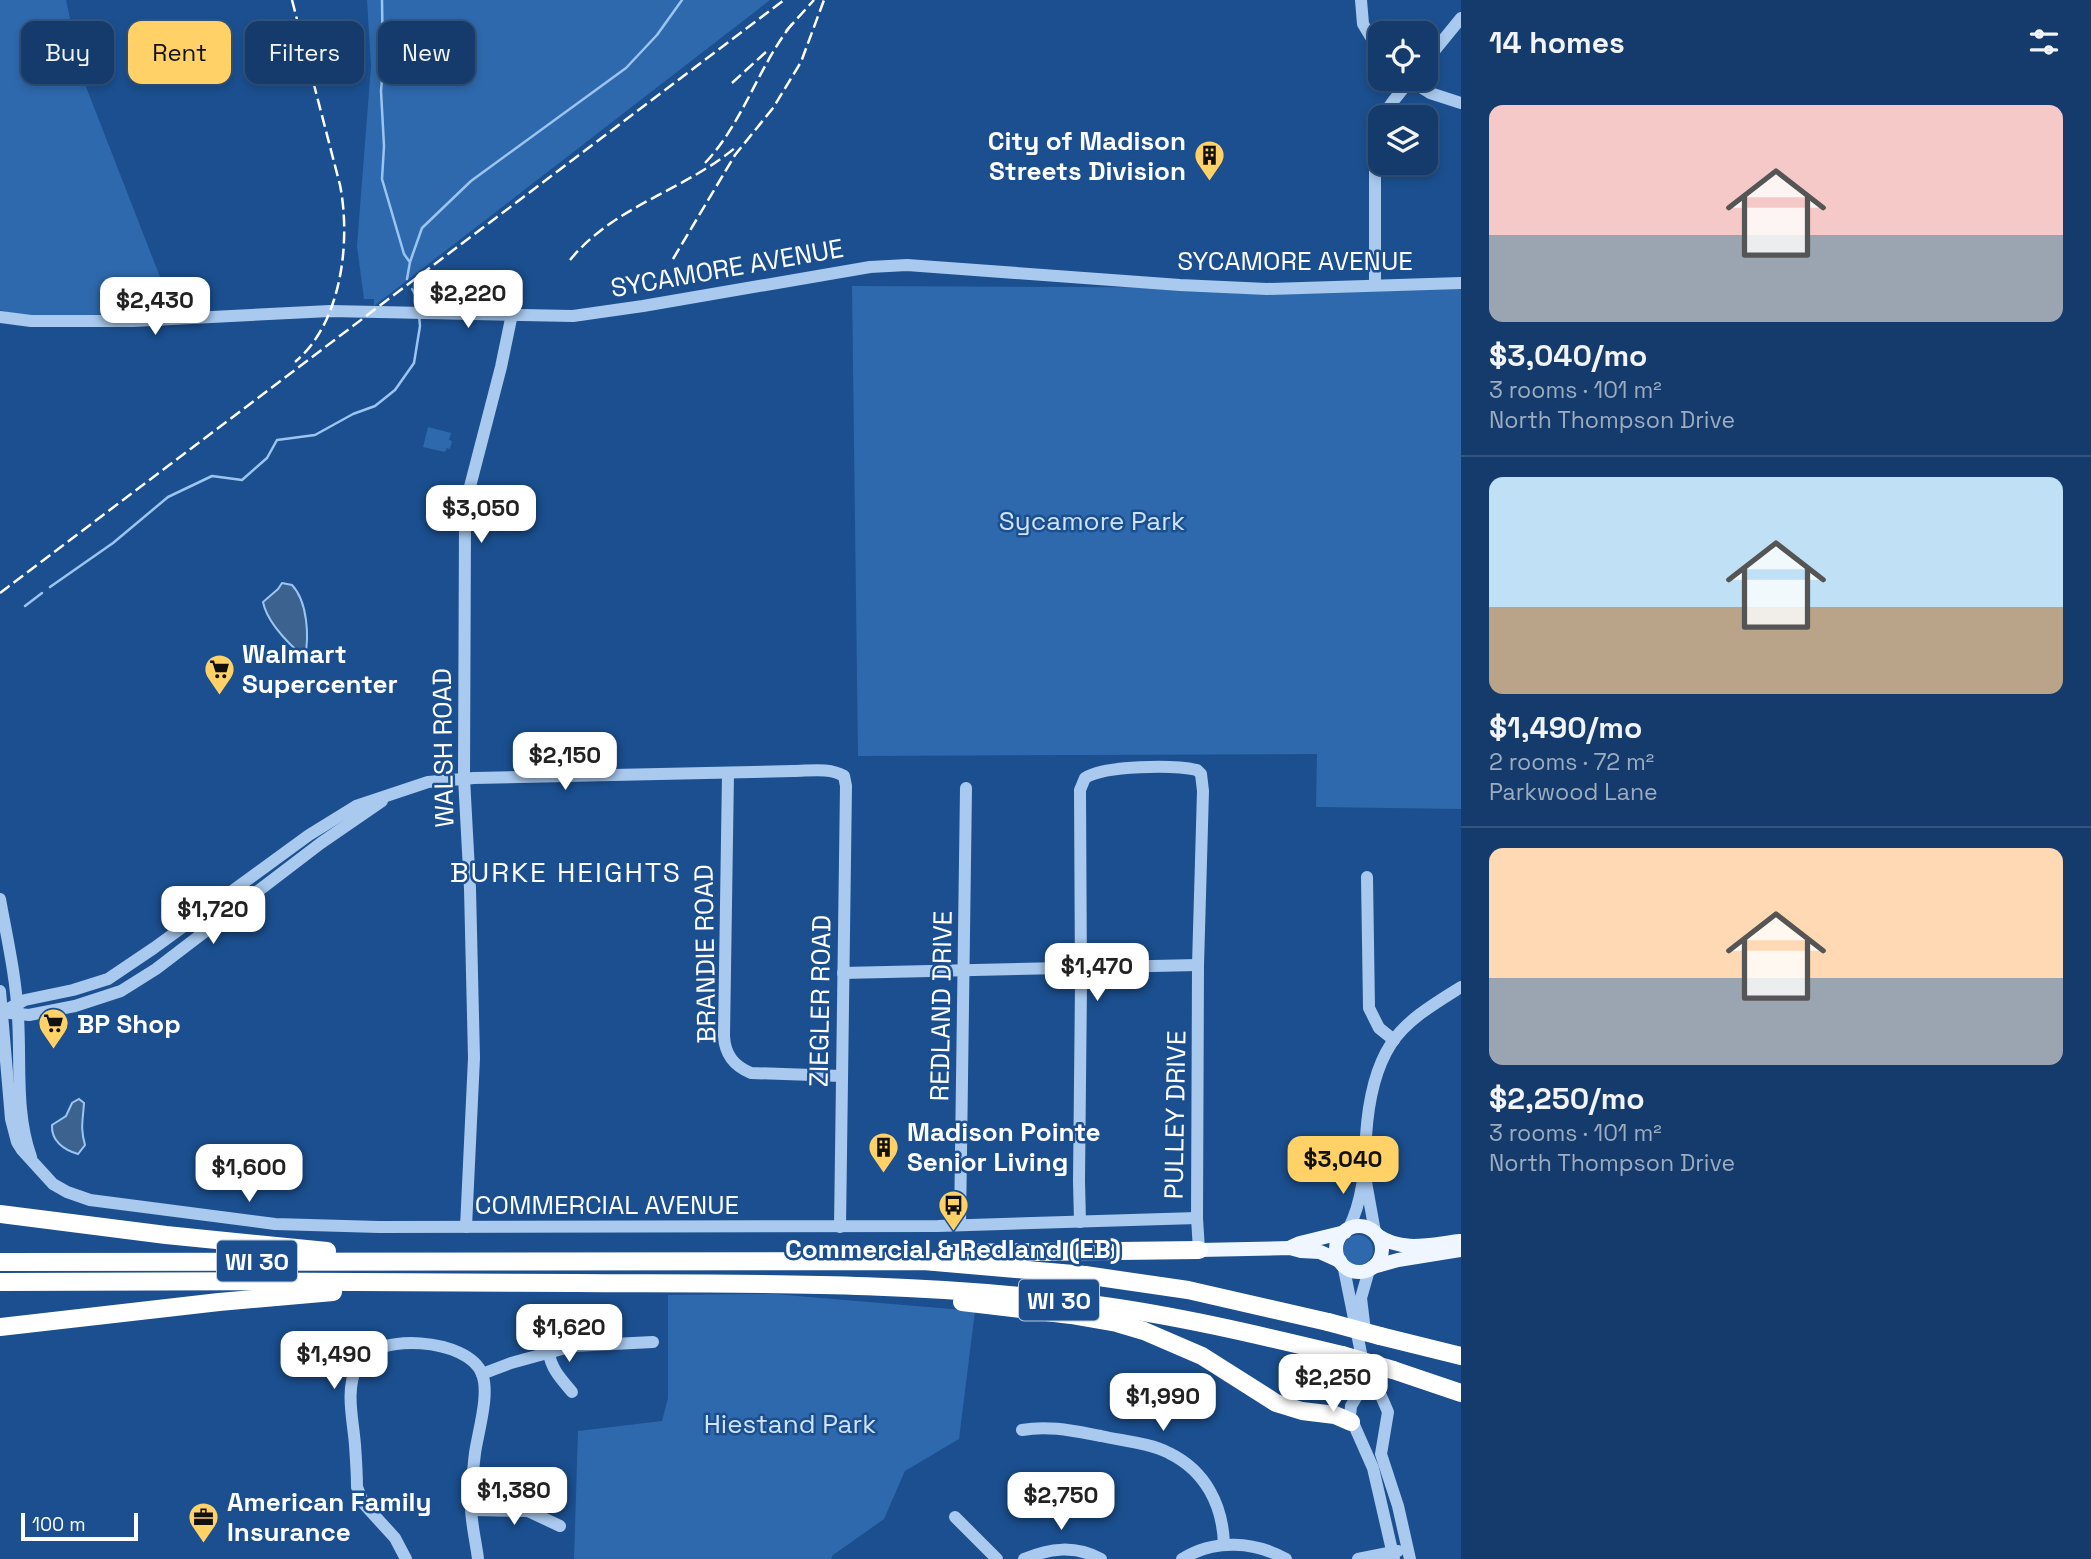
<!DOCTYPE html>
<html lang="en">
<head>
<meta charset="utf-8">
<style>
  :root { --surface:#143b6b; --page:#1d4271; --text:#f1f3f6; --muted:#9dadc1; --line:#33557e; --accent:#ffd166 }
  body { margin:0; font-family:"Space Grotesk",sans-serif; background:var(--page); color:var(--text); height:100vh; display:flex; flex-direction:column; font-size:26px; white-space:nowrap }
  * { box-sizing:border-box; margin:0 }
  p { font-size:23px; color:var(--muted) }
  .icon { flex:none; width:38px; height:38px; fill:none; stroke:currentColor; stroke-width:2; stroke-linecap:round; stroke-linejoin:round }
  .map { position:relative; flex:1; overflow:hidden }
  .details { display:flex; flex-direction:column; background:var(--surface); width:630px }
  .details>* { flex:none }
  .top-card { position:absolute; left:21px; top:21px; width:665px; height:63px; display:flex; gap:14px }
  .buttons { position:absolute; left:1368px; top:21px; display:grid; gap:14px }
  .buttons a { display:grid; place-items:center; width:70px; height:70px; border-radius:14px; background:var(--surface); box-shadow:0 4px 10px #0003,0 0 0 2px var(--line); font-size:35px }
  .scale { position:absolute; left:21px; bottom:18px; width:117px; box-sizing:border-box; padding-left:7px; border:4px solid #fff; border-top:0; font-size:19px; line-height:24px; white-space:nowrap; color:#fff; -webkit-text-stroke:5px #1b4f8f; paint-order:stroke }
  .price { position:absolute; translate:-50% -60px; padding:0 16px; border-radius:14px; background:#fff; color:#222; font-size:23px; line-height:46px; filter:drop-shadow(0 2px 4px #0008) }
  .price::after { content:''; position:absolute; left:50%; top:42px; width:21px; height:16px; margin-left:-10px; background:inherit; clip-path:polygon(0 0,100% 0,50% 100%) }
  .price.current { background:var(--accent); color:#111 }
  ul { padding:0; list-style:none }
  li { display:grid; align-content:center; gap:14px; height:371px; padding:0 28px }
  li+li { border-top:2px solid var(--line) }
  li span { display:grid; place-items:center; height:217px; border-radius:14px; color:#555 }
  li>.icon { margin-inline-start:auto }
  span .icon { width:126px; height:126px; fill:#fffc; stroke-width:1 }
  li b { font-size:30px }
  h2 { display:flex; justify-content:space-between; align-items:center; height:84px; padding:0 28px; font-size:30px }
  .chip { padding:0 24px; border-radius:14px; background:var(--surface); box-shadow:0 4px 10px #0003,0 0 0 2px var(--line); font-size:24px; line-height:63px }
  .chip.current { background:var(--accent); color:#111 }
  main { display:flex; flex:1; min-height:0 }
  .map>svg:first-child { display:block }
  .green { fill:#2e69ad }
  .water { fill:#3c6290; stroke:#9cc4f0; stroke-width:2 }
  .lines { fill:none; stroke-linecap:round; stroke-linejoin:round }
  .stream { stroke:#9cc4f0; stroke-width:2.5 }
  .minor { stroke:#a9c9ee; stroke-width:12 }
  .major { stroke:#f0f6ff; stroke-width:14 }
  .highway { stroke:#fff; stroke-width:18 }
  .rail { stroke:#fff; stroke-width:2.5; stroke-dasharray:12 5; stroke-linecap:butt }
  .highway-bridge { stroke:#fff; stroke-width:18 }
  .labels { text-anchor:middle; dominant-baseline:central; stroke-width:5; stroke-linejoin:round; paint-order:stroke }
  .shield { fill:#1b4f8f; stroke:#bbcadd; stroke-width:2 }
  .shield-label { font-size:24px; font-weight:bold; fill:#fff }
  .poi-label { font-size:26px; font-weight:bold; fill:#fff; stroke:#1b4f8f; text-anchor:start }
  .street-label { font-size:26px; fill:#fff; stroke:#1b4f8f }
  .park-label { font-size:26px; fill:#cfe3fa; stroke:#1b4f8f }
  .neighbourhood-label { font-size:28px; letter-spacing:2px; fill:#fff; stroke:#1b4f8f }
</style>
</head>
<body>
<main>
<div class="map">
<svg width="1461" height="1559" viewBox="0 0 1461 1559">
  <rect width="100%" height="100%" fill="#1b4f8f"/>
  <g class="green">
    <path d="M0,0H66L83,79L176,318L19,316L0,310Z"/>
    <path d="M367,0H770L374,306V299H364L357,246L371,66Z"/>
    <path d="M852,286L1461,289V809L1316,807L1317,754L858,756Z"/>
    <path d="M428,427L451,433L449,440L452,441L450,449L447,448L445,452L423,447Z"/>
    <circle cx="1358" cy="1250" r="15"/>
    <path d="M774,1294L975,1311L959,1439L905,1471L884,1519L833,1555L831,1559H574L578,1431L662,1421L668,1398V1295Z"/>
  </g>
  <g class="water">
    <path d="M282,583L292,585C308,602 309,637 305,658C290,645 267,622 263,602L278,589Z"/>
    <path d="M79,1099L84,1103C83,1120 80,1128 85,1145L78,1154C64,1150 51,1141 52,1125L66,1116L72,1103Z"/>
  </g>
  <g class="lines">
    <g class="stream">
      <path d="M382,0L383,68L381,91L384,146L382,179L404,254L409,261"/>
      <path d="M407,279L410,262L422,228L471,181L626,68L657,35L682,0"/>
      <path d="M412,289L417,298L418,309"/>
      <path d="M50,587L113,543L168,497L212,476L242,480L267,458L277,440L315,435L353,414L375,406L395,390L414,363L420,326L419,315"/>
      <path d="M25,606L42,593"/>
    </g>
    <g class="minor">
      <path d="M1361,0L1363,24L1381,54"/>
      <path d="M1426,61L1461,18"/>
      <path d="M1408,79L1430,93L1461,103"/>
      <path d="M1382,117L1394,100L1411,79"/>
      <path d="M1375,285V148L1377,130L1381,120"/>
      <path d="M0,317L31,321H133L330,311L573,316L643,306L870,267L907,265L1180,285L1267,289L1461,283"/>
      <path d="M728,773L724,1036C725,1055 734,1066 751,1073L842,1076"/>
      <path d="M1367,877L1369,1008L1379,1028L1394,1040"/>
      <path d="M0,899C7,938 16,977 18,1017C21,1063 15,1113 31,1157"/>
      <path d="M843,973L1198,965"/>
      <path d="M0,991L11,1119L17,1142L22,1150L53,1184L67,1192L90,1200L275,1224L379,1227L938,1226L1197,1218"/>
      <path d="M0,1012L29,1015L75,1006L121,991L156,969L321,843L382,801"/>
      <path d="M2,1012L25,1000L73,990L108,979L154,948L309,835L356,806L428,782L474,778L793,771C809,771 829,767 844,776L846,786L840,1227"/>
      <path d="M1366,1182L1375,1232"/>
      <path d="M1080,1222L1079,1181L1081,984L1080,790L1085,778C1105,765 1174,765 1197,770L1201,774L1203,791L1198,965L1197,1218L1199,1250"/>
      <path d="M960,1225L966,788"/>
      <path d="M466,1227L474,1058L470,889L464,778L465,522L466,502L501,367L512,314"/>
      <path d="M1348,1230C1363,1200 1365,1169 1366,1136C1368,1106 1374,1070 1391,1044C1406,1020 1437,1002 1461,987"/>
      <path d="M1343,1264L1365,1373L1363,1386L1351,1406L1350,1416L1373,1468L1394,1559"/>
      <path d="M1365,1331L1361,1298L1369,1270"/>
      <path d="M549,1353C551,1369 562,1380 572,1392"/>
      <path d="M1371,1362L1373,1377L1388,1412L1381,1454L1398,1506L1410,1559"/>
      <path d="M482,1374L511,1363L573,1346L653,1342"/>
      <path d="M1022,1430C1049,1425 1074,1431 1101,1436C1123,1441 1150,1443 1169,1453C1206,1471 1223,1506 1224,1545"/>
      <path d="M472,1510L528,1511L560,1526"/>
      <path d="M955,1517L997,1559"/>
      <path d="M406,1559L395,1538L364,1504L357,1487C357,1473 356,1459 355,1445C353,1419 345,1390 357,1366C373,1331 469,1338 482,1374C490,1394 478,1432 475,1453C473,1470 471,1489 471,1506C471,1523 476,1542 478,1559"/>
      <path d="M1024,1559C1050,1548 1075,1545 1101,1559"/>
      <path d="M1182,1559C1214,1539 1254,1541 1286,1559"/>
      <path d="M1358,1559L1398,1551"/>
    </g>
    <g class="major">
      <circle cx="1359" cy="1249" r="23"/>
      <path d="M1377,1235C1403,1253 1431,1244 1460,1241"/>
      <path d="M1291,1247L1300,1243L1345,1232"/>
      <path d="M1199,1250L1290,1248L1301,1251L1320,1252L1340,1261"/>
      <path d="M1373,1267L1398,1260L1461,1250"/>
    </g>
    <g class="highway">
      <path d="M0,1214L166,1235L327,1251"/>
      <path d="M947,1253L1199,1250"/>
      <path d="M0,1262L923,1261L1085,1275L1188,1290L1328,1322"/>
      <path d="M0,1282C192,1281 384,1281 576,1283C747,1284 919,1281 1090,1304C1175,1315 1259,1335 1342,1355"/>
      <path d="M962,1302L1071,1315L1117,1323L1144,1331L1202,1356L1276,1403L1302,1411L1335,1415L1351,1422"/>
      <path d="M0,1327L219,1302L333,1292"/>
      <path d="M1380,1336L1461,1356"/>
      <path d="M1393,1370L1461,1393"/>
    </g>
    <g class="rail">
      <path d="M292,0L340,185C351,241 342,323 295,362"/>
      <path d="M786,31L814,0"/>
      <path d="M732,83L767,51"/>
      <path d="M705,163C743,123 758,67 792,24"/>
      <path d="M673,259L735,155L773,108L801,62L824,0"/>
      <path d="M570,260C615,205 684,191 736,147"/>
      <path d="M0,593L784,0"/>
    </g>
    <g class="highway-bridge">
      <path d="M1328,1322L1380,1336"/>
      <path d="M1342,1355L1393,1370"/>
    </g>
  </g>
  <defs>
    <symbol id="building-pin" viewBox="-11 -11 22 30"><path d="M0 17L-7.5 6A9.5 9.5 0 1 1 7.5 6Z" fill="#ffd166" stroke="#1b4f8f"/><path d="M-4-6H4V6H1V3H-1V6H-4ZM-2.5-4.3h1.7v1.8h-1.7ZM.8-4.3h1.7v1.8H.8ZM-2.5-1h1.7V.8h-1.7ZM.8-1h1.7V.8H.8Z" fill="#111"/></symbol>
    <symbol id="supermarket-pin" viewBox="-11 -11 22 30"><path d="M0 17L-7.5 6A9.5 9.5 0 1 1 7.5 6Z" fill="#ffd166" stroke="#1b4f8f"/><path d="M-6-5.5h2.5l.6 2H6L4.5 2H-2.5L-4.4-4H-6ZM-1.5 3.2a1.3 1.3 0 1 0 .1 0ZM3 3.2a1.3 1.3 0 1 0 .1 0Z" fill="#111"/></symbol>
    <symbol id="bus-pin" viewBox="-11 -11 22 30"><path d="M0 17L-7.5 6A9.5 9.5 0 1 1 7.5 6Z" fill="#ffd166" stroke="#1b4f8f"/><path d="M-5-6H5V4H4V6H2V4H-2V6H-4V4H-5ZM-3.5-4V0h7V-4ZM-3.5 1.2v1.5H-2V1.2ZM2 1.2v1.5H3.5V1.2Z" fill="#111"/></symbol>
    <symbol id="office-pin" viewBox="-11 -11 22 30"><path d="M0 17L-7.5 6A9.5 9.5 0 1 1 7.5 6Z" fill="#ffd166" stroke="#1b4f8f"/><path d="M-6-3h4V-5.5h4V-3h4V5H-6ZM-1-4.5V-3h2v-1.5ZM-6 0V1H6V0Z" fill="#111"/></symbol>
  </defs>
  <g fill-rule="evenodd">
    <use href="#building-pin" x="1192" y="138" width="35" height="47"/>
    <use href="#supermarket-pin" x="202" y="652" width="35" height="47"/>
    <use href="#supermarket-pin" x="36" y="1006" width="35" height="47"/>
    <use href="#building-pin" x="866" y="1130" width="35" height="47"/>
    <use href="#bus-pin" x="936" y="1188" width="35" height="47"/>
    <use href="#office-pin" x="186" y="1500" width="35" height="47"/>
  </g>
  <g class="labels">
    <g class="shield">
      <rect x="217" y="1240.5" width="80" height="41" rx="5"/>
      <rect x="1019" y="1279.5" width="80" height="41" rx="5"/>
    </g>
    <g class="shield-label">
      <text x="257" y="1261">WI 30</text>
      <text x="1059" y="1300">WI 30</text>
    </g>
    <g class="poi-label">
      <text x="1186" y="141" text-anchor="end">City of Madison<tspan x="1186" dy="30">Streets Division</tspan></text>
      <text x="242" y="654">Walmart<tspan x="242" dy="30">Supercenter</tspan></text>
      <text x="77" y="1024">BP Shop</text>
      <text x="907" y="1132">Madison Pointe<tspan x="907" dy="30">Senior Living</tspan></text>
      <text x="953" y="1249" text-anchor="middle">Commercial &amp; Redland (EB)</text>
      <text x="227" y="1502">American Family<tspan x="227" dy="30">Insurance</tspan></text>
    </g>
    <g class="street-label">
      <text x="1295" y="261">SYCAMORE AVENUE</text>
      <text transform="translate(727 268) rotate(-10)">SYCAMORE AVENUE</text>
      <text transform="translate(443 748) rotate(-91)">WALSH ROAD</text>
      <text transform="translate(705 954) rotate(-91)">BRANDIE ROAD</text>
      <text transform="translate(820 1001) rotate(-89)">ZIEGLER ROAD</text>
      <text transform="translate(941 1006) rotate(-89)">REDLAND DRIVE</text>
      <text transform="translate(1175 1115) rotate(-89)">PULLEY DRIVE</text>
      <text x="607" y="1205">COMMERCIAL AVENUE</text>
    </g>
    <g class="park-label">
      <text x="1092" y="521">Sycamore Park</text>
      <text x="790" y="1424">Hiestand Park</text>
    </g>
    <g class="neighbourhood-label">
      <text x="566" y="872">BURKE HEIGHTS</text>
    </g>
  </g>
</svg>
<div class="buttons">
<a><svg class="icon" aria-label="locate" viewBox="0 0 24 24"><circle cx="12" cy="12" r="6"/><path d="M12 2v4M12 18v4M2 12h4M18 12h4"/></svg></a>
<a><svg class="icon" aria-label="layers" viewBox="0 0 24 24"><path d="M12 4l9 5-9 5-9-5zM3 14l9 5 9-5"/></svg></a>
</div>
<div class="scale">100 m</div>
<b class="price" style="left:468px;top:330px">$2,220</b>
<b class="price" style="left:155px;top:337px">$2,430</b>
<b class="price" style="left:481px;top:545px">$3,050</b>
<b class="price" style="left:565px;top:792px">$2,150</b>
<b class="price" style="left:213px;top:946px">$1,720</b>
<b class="price" style="left:1097px;top:1003px">$1,470</b>
<b class="price current" style="left:1343px;top:1196px">$3,040</b>
<b class="price" style="left:249px;top:1204px">$1,600</b>
<b class="price" style="left:569px;top:1364px">$1,620</b>
<b class="price" style="left:334px;top:1391px">$1,490</b>
<b class="price" style="left:1333px;top:1414px">$2,250</b>
<b class="price" style="left:1163px;top:1433px">$1,990</b>
<b class="price" style="left:514px;top:1527px">$1,380</b>
<b class="price" style="left:1061px;top:1532px">$2,750</b>
<div class="top-card">
<a class="chip">Buy</a>
<a class="chip current">Rent</a>
<a class="chip">Filters</a>
<a class="chip">New</a>
</div>
</div>
<section class="details">
<h2>14 homes<svg class="icon" aria-label="filters" viewBox="0 0 24 24"><path d="M4 7h16M4 17h16"/><circle cx="9" cy="7" r="2"/><circle cx="15" cy="17" r="2"/></svg></h2>
<ul>
<li><span style="background:linear-gradient(#f6c9c9 60%,#9aa5b1 0)"><svg class="icon" aria-label="home" viewBox="0 0 24 24"><path d="M3 11l9-7 9 7M6 9v11h12V9"/></svg></span><div><b>$3,040/mo</b><p>3 rooms · 101 m²</p><p>North Thompson Drive</p></div></li>
<li><span style="background:linear-gradient(#bfe0f5 60%,#b9a48a 0)"><svg class="icon" aria-label="home" viewBox="0 0 24 24"><path d="M3 11l9-7 9 7M6 9v11h12V9"/></svg></span><div><b>$1,490/mo</b><p>2 rooms · 72 m²</p><p>Parkwood Lane</p></div></li>
<li><span style="background:linear-gradient(#ffd9b3 60%,#9aa5b1 0)"><svg class="icon" aria-label="home" viewBox="0 0 24 24"><path d="M3 11l9-7 9 7M6 9v11h12V9"/></svg></span><div><b>$2,250/mo</b><p>3 rooms · 101 m²</p><p>North Thompson Drive</p></div></li>
</ul>
</section>
</main>
</body>
</html>
